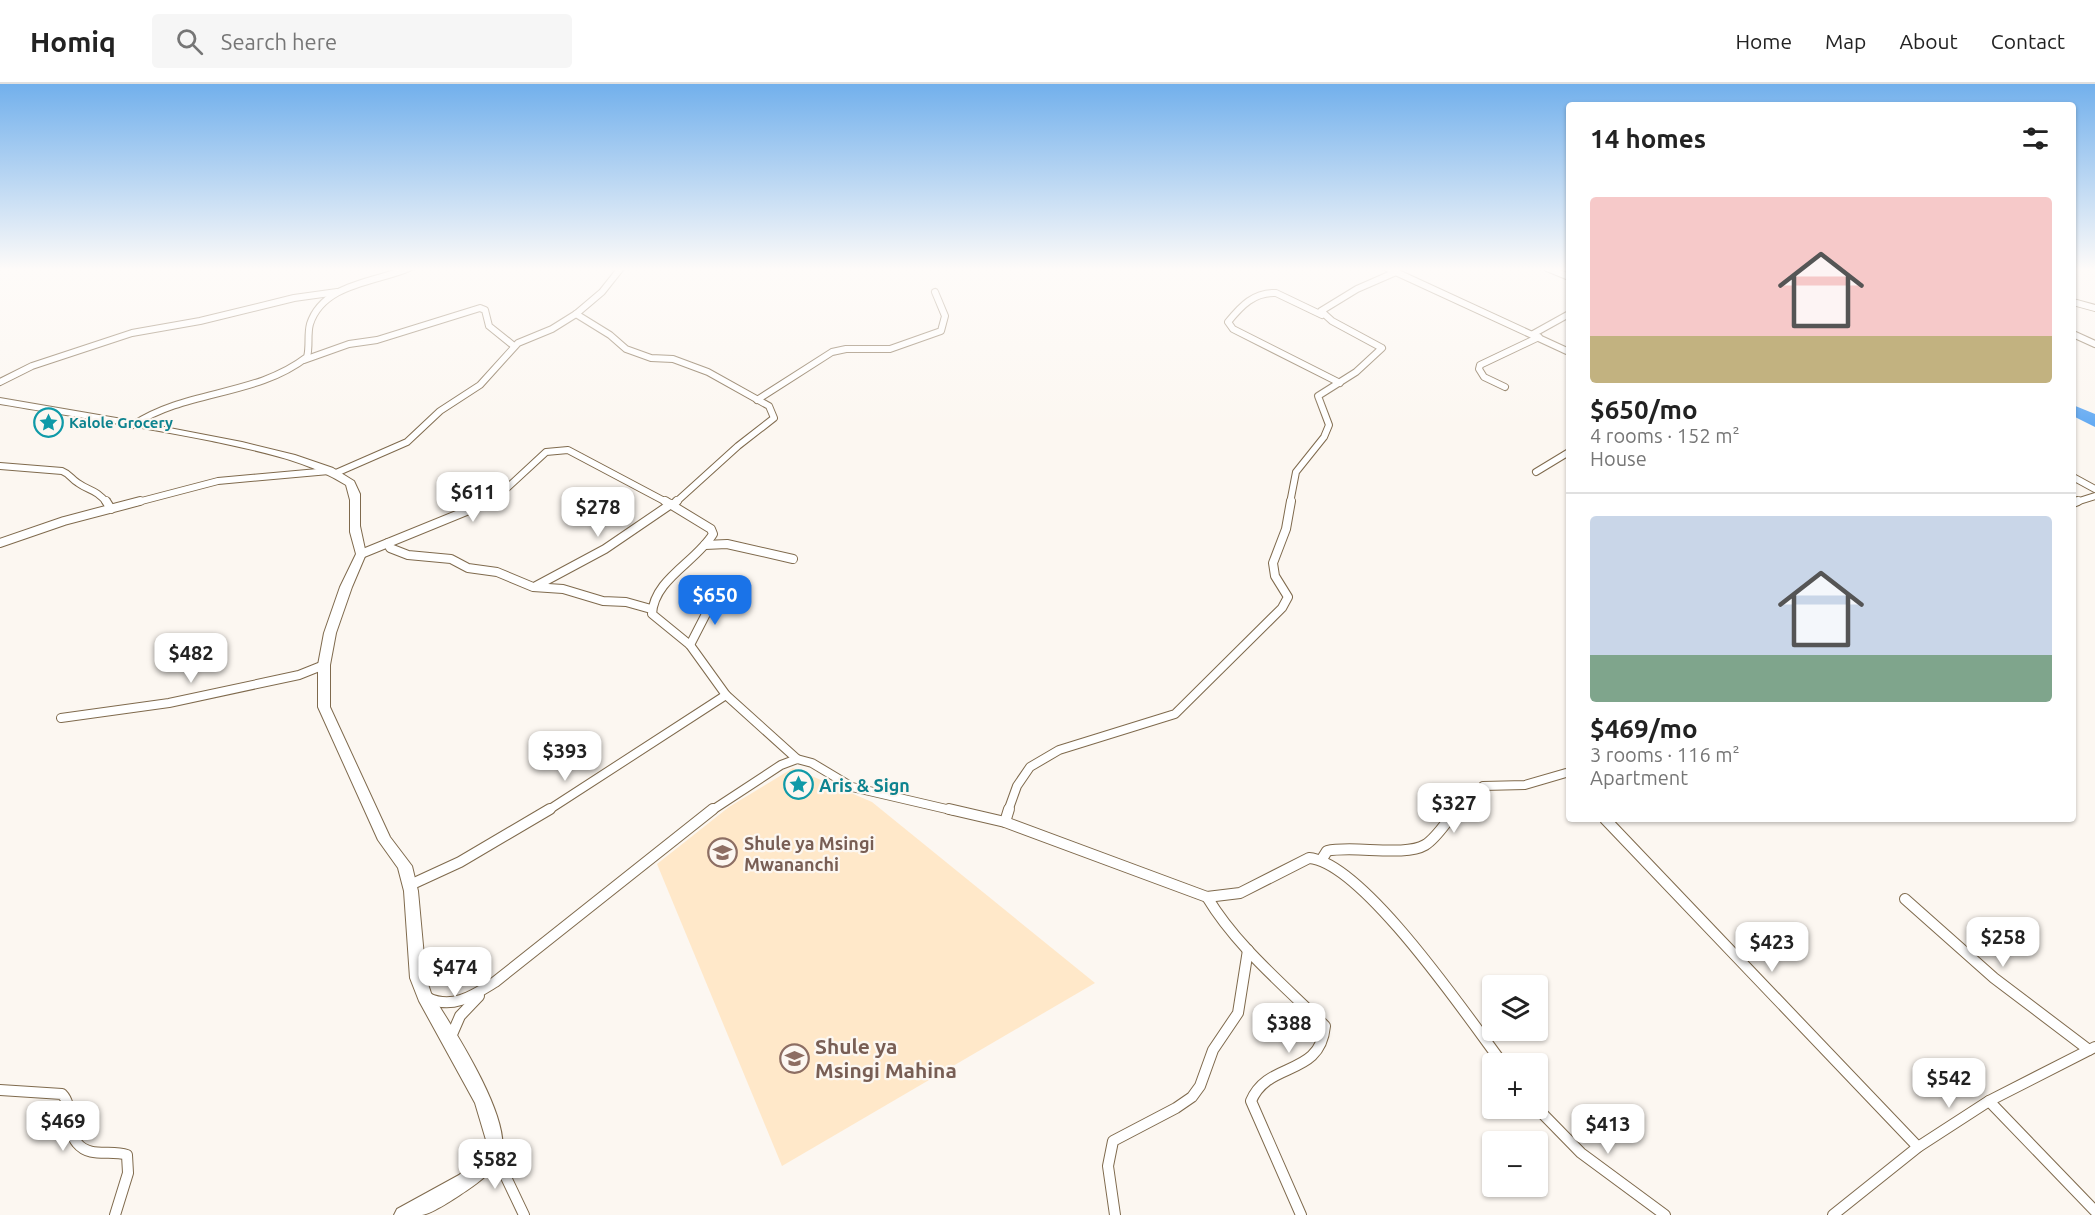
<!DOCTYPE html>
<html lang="en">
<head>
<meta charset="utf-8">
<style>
  :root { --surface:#fff; --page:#f6f6f6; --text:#222; --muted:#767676; --line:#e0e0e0; --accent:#1a73e8 }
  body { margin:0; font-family:Ubuntu,sans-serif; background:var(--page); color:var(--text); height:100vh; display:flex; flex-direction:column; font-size:22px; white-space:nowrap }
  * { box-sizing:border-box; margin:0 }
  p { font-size:20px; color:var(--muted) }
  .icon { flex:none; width:33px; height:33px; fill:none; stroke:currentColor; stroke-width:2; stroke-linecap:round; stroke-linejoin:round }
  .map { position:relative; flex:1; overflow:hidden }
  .panel { position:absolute; left:1566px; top:18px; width:510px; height:720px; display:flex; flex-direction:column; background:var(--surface); border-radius:6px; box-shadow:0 2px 4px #0004 }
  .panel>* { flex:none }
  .fabs { position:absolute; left:1482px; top:891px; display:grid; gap:12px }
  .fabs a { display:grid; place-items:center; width:66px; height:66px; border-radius:6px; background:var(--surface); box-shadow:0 2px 4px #0004; font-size:30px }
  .price { position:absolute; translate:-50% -51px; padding:0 14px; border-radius:12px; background:#fff; color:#222; font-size:20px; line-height:39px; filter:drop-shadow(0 2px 3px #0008) }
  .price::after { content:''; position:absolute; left:50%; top:36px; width:18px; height:14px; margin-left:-9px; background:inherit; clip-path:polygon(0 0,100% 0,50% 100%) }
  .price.selected { background:var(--accent); color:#fff }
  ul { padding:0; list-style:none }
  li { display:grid; align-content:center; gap:12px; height:318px; padding:0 24px }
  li+li { border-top:2px solid var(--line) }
  li span { display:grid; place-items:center; height:186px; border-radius:6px; color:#555 }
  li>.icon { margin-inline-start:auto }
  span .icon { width:108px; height:108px; fill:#fffc; stroke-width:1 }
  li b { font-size:26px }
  h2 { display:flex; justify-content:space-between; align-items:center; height:72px; padding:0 24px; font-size:26px }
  header { display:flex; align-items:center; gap:36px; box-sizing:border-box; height:84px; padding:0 30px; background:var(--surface); border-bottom:2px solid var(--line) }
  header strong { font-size:28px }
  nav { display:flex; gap:33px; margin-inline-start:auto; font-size:21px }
  .search { width:420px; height:54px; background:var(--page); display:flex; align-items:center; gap:15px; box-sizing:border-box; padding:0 21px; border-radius:6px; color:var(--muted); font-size:22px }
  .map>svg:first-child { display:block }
  .built { fill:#ffe8c9 }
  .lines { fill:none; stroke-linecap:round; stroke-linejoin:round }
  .river { fill:#62a9f2; fill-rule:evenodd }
  .street-far2-casing { stroke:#7f6a4d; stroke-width:8 }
  .street-far1-casing { stroke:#7f6a4d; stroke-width:10 }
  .street-casing { stroke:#7f6a4d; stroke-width:12 }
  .secondary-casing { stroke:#7f6a4d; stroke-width:2 }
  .street-far2 { stroke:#fff; stroke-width:6 }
  .street-far1 { stroke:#fff; stroke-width:8 }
  .street { stroke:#fff; stroke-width:10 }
  .secondary { fill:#fff; fill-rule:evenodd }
  .labels { text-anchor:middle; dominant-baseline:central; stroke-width:4.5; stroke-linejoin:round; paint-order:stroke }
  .far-culture-label { font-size:15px; font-weight:bold; fill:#0d838f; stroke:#fcf7f1; text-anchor:start }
  .culture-label { font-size:18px; font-weight:bold; fill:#0d838f; stroke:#fcf7f1; text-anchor:start }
  .education-label { font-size:18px; font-weight:bold; fill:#785e54; stroke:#fcf7f1; text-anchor:start }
  .near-education-label { font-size:21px; font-weight:bold; fill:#785e54; stroke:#fcf7f1; text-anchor:start }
</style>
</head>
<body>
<header>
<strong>Homiq</strong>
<div class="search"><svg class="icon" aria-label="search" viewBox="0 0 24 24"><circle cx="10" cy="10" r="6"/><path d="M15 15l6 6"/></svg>Search here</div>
<nav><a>Home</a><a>Map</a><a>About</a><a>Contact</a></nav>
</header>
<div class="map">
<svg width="2095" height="1131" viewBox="0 0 2095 1131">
  <rect width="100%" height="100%" fill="#fcf7f1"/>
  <path class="built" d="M793,684L872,718L1095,899L782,1082L657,780L729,723Z"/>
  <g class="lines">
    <path class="river" d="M2073,321L2095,330V343L2073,332Z"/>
    <defs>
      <g id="street-far2">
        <path d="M1387,184L1569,268"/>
        <path d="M1547,184L1569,193"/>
        <path d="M2073,218L2095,224"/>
        <path d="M576,230L610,251L626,265L651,274L673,275L708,288L769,322L774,334L738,362L675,419"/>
        <path d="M1322,231L1276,209C1254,208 1241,222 1228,238L1233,245L1340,299"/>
        <path d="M1533,250L1569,230"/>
        <path d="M2073,250L2095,260"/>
        <path d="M304,276L349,260L377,256L480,224L485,226L489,242L514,262"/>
        <path d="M0,298L32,282L132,249L200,237L294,214L337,208"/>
        <path d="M1505,303L1484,293L1479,285L1480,281L1539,253"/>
        <path d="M757,316L832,268L846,265H890L941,247L945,232L935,208"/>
        <path d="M133,341C188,305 255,313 307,273C310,262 307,251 310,240C323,199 377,198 409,184"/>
        <path d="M0,382L62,387C70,390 71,395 78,399C89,407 96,405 107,419"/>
        <path d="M1536,388L1569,368"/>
        <path d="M336,389L407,358L440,327L480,301L518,259L552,245L576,230L602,208L621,184"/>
        <path d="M2073,393L2095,405"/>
        <path d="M134,419L218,397L329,387"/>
        <path d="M487,419L494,416L546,368L568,366L668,419"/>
        <path d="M1290,419L1296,388L1324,353L1329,341L1318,312L1356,288L1382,264L1332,237L1321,227L1357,205L1396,188"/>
        <path d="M2073,419L2095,412"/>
      </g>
      <g id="street-far1">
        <path d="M106,417L111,425"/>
        <path d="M665,417L711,445L713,450C696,478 654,495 652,530L690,561L726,611L797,675"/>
        <path d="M2073,419L2078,417"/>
        <path d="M673,421L677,417"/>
        <path d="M0,459L64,437L140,417"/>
        <path d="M388,459L390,464L408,471L451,475L468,484L497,488L533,503L563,505L603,517L626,518L651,525"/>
        <path d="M705,461L727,460L793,475"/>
        <path d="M361,470L491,417"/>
        <path d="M536,502L605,465L671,420"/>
        <path d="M690,561L709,524L729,511"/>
        <path d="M61,634L169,619L299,591L324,581"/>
        <path d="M547,727L726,611"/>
        <path d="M711,727L781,681L797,675L812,679L852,703L955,727"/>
        <path d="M1008,727L1017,702L1030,683L1059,666L1175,630L1282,524L1288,513L1275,492L1273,479L1286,445L1291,417"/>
        <path d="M1455,727L1483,702L1525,701L1566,689"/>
      </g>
      <g id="street">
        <path d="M949,725L1005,738L1207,813L1240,809L1309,774C1363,778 1469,935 1503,980"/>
        <path d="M1605,735L1918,1063"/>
        <path d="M1005,738L1009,725"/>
        <path d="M1322,775L1327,767C1352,761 1405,773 1425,761C1437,754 1448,735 1457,725"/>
        <path d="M410,801L460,778L550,725"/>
        <path d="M1207,813C1237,863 1284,901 1325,942C1320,994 1268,976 1251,1017L1301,1131"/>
        <path d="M1905,815L1994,894L2089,966"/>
        <path d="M428,914C453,926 474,911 495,898L713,725"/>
        <path d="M450,955L460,932L479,912"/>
        <path d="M0,1006L62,1010C74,1022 65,1045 77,1059C90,1075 111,1065 127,1071L128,1089L115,1131"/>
        <path d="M1989,1017L2095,1127"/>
        <path d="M1537,1024L1581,1069L1665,1131"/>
        <path d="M494,1068L524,1131"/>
        <path d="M1115,1131L1108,1082L1113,1057L1176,1024L1192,1013L1200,1002L1213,966L1238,929L1248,866"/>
        <path d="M1833,1131L1918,1063L1989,1017L2095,963"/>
      </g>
      <path id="secondary" d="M0,314L128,336L242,358L295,371L333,384L354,397L360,410V442L366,470L352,503L336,549L330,581V623L390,753L412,782L418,807L426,894L431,909C451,941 513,1035 501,1071C496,1086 479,1098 466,1107C455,1114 434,1129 422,1131C413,1131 403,1131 394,1131L397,1125L459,1091L480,1073L485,1066L486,1056L475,1019L419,917L410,894L404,807L398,784L378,756L318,623V581L324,549L340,503L356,470L350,448V416L346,401C306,376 258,367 212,357C142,343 71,332 0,320Z"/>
    </defs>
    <use href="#street-far2" class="street-far2-casing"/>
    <use href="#street-far1" class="street-far1-casing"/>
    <use href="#street" class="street-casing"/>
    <use href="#secondary" class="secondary-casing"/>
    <use href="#street-far2" class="street-far2"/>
    <use href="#street-far1" class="street-far1"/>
    <use href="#street" class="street"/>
    <use href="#secondary" class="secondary"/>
  </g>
  <linearGradient id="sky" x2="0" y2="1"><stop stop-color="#72b0ec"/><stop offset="0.54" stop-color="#fefbf9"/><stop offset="1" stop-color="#fefbf9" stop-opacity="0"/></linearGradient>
  <rect width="2095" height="343" fill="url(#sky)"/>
  <defs>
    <symbol id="sight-ring" viewBox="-11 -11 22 22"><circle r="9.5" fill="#fcf7f1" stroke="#0f9aa8" stroke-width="1.5"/><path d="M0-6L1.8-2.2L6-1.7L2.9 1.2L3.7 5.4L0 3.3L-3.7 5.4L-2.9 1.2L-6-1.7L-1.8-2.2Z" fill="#0f9aa8"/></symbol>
    <symbol id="school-ring" viewBox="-11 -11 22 22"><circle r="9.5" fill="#fcf7f1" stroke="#8d6e63" stroke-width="1.5"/><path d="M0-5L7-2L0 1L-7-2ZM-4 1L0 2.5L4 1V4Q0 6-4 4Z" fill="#8d6e63"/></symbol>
  </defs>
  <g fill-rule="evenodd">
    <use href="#sight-ring" x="32" y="322" width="33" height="33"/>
    <use href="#sight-ring" x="782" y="684" width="33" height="33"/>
    <use href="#school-ring" x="706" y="752" width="33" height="33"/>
    <use href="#school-ring" x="778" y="958" width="33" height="33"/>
  </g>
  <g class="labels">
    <g class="far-culture-label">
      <text x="69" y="338">Kalole Grocery</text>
    </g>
    <g class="culture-label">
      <text x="819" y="701">Aris &amp; Sign</text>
    </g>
    <g class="education-label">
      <text x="744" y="759">Shule ya Msingi<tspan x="744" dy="21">Mwananchi</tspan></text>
    </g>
    <g class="near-education-label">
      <text x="815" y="962">Shule ya<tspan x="815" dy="24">Msingi Mahina</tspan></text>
    </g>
  </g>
</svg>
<div class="fabs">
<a><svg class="icon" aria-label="layers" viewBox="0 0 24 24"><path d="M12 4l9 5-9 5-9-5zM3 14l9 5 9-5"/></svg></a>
<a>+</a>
<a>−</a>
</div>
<b class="price" style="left:473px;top:439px">$611</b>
<b class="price" style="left:598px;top:454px">$278</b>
<b class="price selected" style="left:715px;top:542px">$650</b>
<b class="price" style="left:191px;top:600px">$482</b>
<b class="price" style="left:565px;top:698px">$393</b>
<b class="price" style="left:1454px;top:750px">$327</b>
<b class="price" style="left:2003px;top:884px">$258</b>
<b class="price" style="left:1772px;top:889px">$423</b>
<b class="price" style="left:455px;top:914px">$474</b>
<b class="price" style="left:1289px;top:970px">$388</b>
<b class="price" style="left:1949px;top:1025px">$542</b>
<b class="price" style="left:63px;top:1068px">$469</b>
<b class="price" style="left:1608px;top:1071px">$413</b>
<b class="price" style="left:495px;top:1106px">$582</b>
<section class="panel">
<h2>14 homes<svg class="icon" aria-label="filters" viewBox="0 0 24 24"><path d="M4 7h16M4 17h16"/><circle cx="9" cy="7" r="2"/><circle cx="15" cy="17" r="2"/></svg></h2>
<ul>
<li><span style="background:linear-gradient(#f6c9c9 75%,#c2b280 0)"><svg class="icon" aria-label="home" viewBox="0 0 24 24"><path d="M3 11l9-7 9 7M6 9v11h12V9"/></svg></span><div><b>$650/mo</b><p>4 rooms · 152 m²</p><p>House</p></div></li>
<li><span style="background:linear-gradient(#c9d6e8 75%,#7fa58c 0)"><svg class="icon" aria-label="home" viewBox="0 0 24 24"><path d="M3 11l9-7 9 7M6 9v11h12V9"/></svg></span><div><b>$469/mo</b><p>3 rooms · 116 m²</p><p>Apartment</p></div></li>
</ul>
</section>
</div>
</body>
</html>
